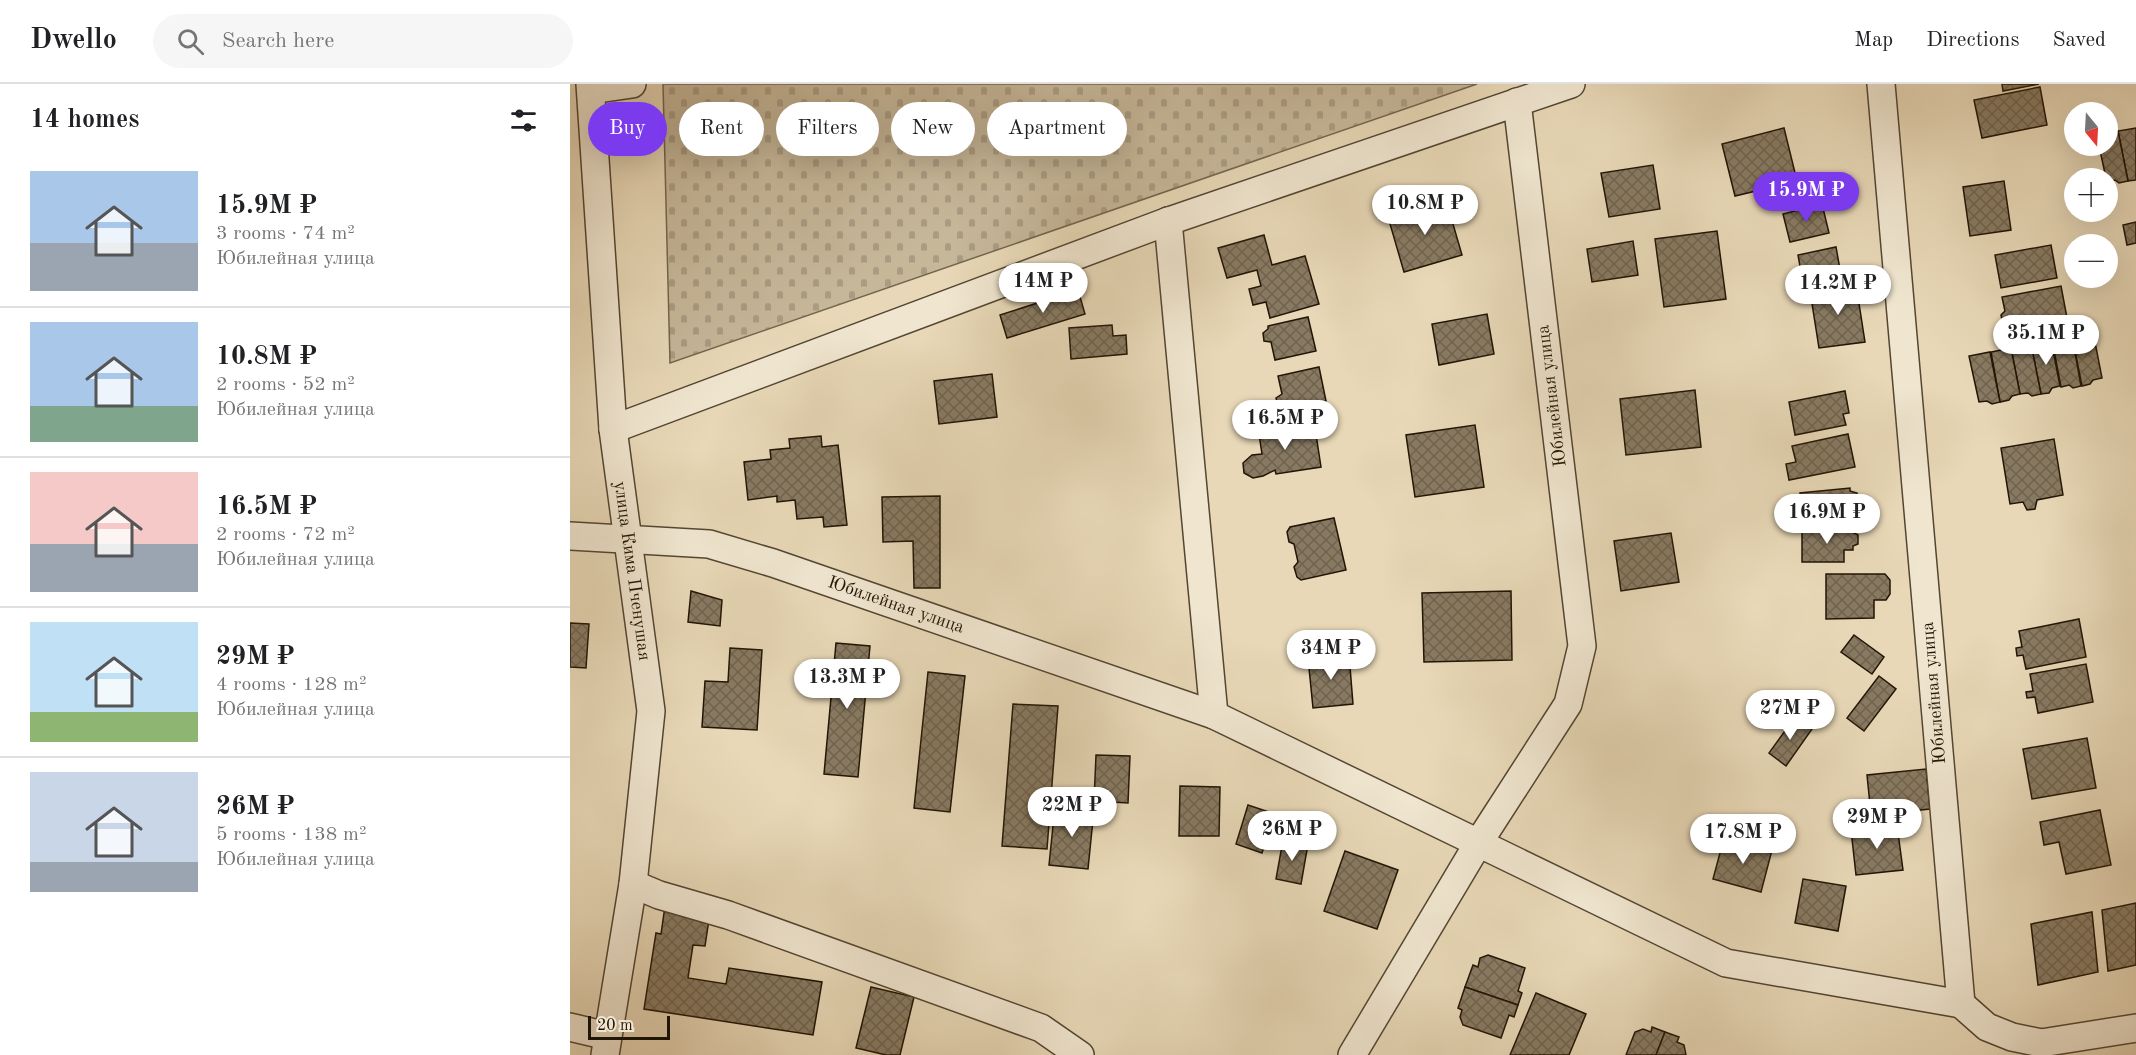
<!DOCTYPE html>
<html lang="en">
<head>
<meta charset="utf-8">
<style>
  :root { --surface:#fff; --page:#f6f6f6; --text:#202124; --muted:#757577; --line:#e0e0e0; --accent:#7c3aed }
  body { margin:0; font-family:"Old Standard TT",serif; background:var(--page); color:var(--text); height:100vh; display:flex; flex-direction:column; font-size:22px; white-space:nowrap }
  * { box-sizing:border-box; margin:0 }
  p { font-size:20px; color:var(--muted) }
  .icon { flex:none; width:33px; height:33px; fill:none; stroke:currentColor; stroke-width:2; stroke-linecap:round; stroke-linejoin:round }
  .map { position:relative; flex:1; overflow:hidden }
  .sheet { display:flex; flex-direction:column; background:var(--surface); width:570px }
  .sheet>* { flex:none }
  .top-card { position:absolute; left:18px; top:18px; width:570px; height:54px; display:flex; gap:12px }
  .needle { width:39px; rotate:162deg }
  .controls { position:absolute; left:1494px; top:18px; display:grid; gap:12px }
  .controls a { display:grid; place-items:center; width:54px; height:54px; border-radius:50%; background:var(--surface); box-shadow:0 6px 24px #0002; font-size:30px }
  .scale { position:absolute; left:18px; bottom:15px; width:82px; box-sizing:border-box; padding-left:6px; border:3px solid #211505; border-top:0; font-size:16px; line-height:21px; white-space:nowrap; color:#211505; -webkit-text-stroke:4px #f0e6d0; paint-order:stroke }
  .price { position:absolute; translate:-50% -51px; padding:0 14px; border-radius:21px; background:#fff; color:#222; font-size:20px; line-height:39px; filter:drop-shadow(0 2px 3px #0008) }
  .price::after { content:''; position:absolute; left:50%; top:36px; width:18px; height:14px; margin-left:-9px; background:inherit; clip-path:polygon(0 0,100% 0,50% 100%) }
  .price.selected { background:var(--accent); color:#fff }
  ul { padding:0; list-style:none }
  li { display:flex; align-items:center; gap:18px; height:150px; padding:0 30px }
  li+li { border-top:2px solid var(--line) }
  li span { display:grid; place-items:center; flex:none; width:168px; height:120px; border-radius:0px; color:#555 }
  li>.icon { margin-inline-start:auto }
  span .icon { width:72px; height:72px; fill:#fffc; stroke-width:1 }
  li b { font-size:26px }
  h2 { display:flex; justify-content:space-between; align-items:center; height:72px; padding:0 30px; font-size:26px }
  .pill { padding:0 21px; border-radius:27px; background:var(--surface); box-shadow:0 6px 24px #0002; font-size:21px; line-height:54px }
  .pill.selected { background:var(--accent); color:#fff }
  header { display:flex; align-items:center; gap:36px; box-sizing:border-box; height:84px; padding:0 30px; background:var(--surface); border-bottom:2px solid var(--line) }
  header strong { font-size:28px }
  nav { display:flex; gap:33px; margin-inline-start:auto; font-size:21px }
  .search { width:420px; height:54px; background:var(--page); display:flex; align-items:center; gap:15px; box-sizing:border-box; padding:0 21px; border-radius:33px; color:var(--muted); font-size:22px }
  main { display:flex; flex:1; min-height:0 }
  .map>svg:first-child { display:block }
  .cemetery { fill:url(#cemetery-stones); stroke:#74664f; stroke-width:1.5 }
  .building { fill:url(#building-cross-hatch); stroke:#211505; stroke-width:1.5 }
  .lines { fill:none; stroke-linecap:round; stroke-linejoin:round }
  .minor-casing { stroke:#534632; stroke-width:30 }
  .minor { stroke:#f0e6d0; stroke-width:27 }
  .labels { text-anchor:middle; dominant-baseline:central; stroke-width:5; stroke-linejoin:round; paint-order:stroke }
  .street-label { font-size:18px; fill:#211505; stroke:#f0e6d0 }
</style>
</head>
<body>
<header>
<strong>Dwello</strong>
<div class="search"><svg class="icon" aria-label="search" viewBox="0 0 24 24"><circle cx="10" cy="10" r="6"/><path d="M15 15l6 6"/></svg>Search here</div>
<nav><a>Map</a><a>Directions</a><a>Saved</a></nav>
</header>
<main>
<section class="sheet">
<h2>14 homes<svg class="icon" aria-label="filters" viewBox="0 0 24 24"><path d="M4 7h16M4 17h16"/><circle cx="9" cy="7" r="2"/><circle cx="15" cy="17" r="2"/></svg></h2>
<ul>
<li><span style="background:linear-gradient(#a9c7e8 60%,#9aa5b1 0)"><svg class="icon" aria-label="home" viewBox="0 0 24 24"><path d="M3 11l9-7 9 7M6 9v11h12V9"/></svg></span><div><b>15.9M ₽</b><p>3 rooms · 74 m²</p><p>Юбилейная улица</p></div></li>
<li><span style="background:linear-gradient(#a9c7e8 70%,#7fa58c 0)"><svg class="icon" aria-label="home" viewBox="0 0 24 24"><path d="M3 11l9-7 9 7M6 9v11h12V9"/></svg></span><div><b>10.8M ₽</b><p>2 rooms · 52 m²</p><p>Юбилейная улица</p></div></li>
<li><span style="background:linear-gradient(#f6c9c9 60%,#9aa5b1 0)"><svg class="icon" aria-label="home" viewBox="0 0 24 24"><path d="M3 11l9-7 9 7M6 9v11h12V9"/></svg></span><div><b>16.5M ₽</b><p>2 rooms · 72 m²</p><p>Юбилейная улица</p></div></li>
<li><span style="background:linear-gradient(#bfe0f5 75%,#8fb573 0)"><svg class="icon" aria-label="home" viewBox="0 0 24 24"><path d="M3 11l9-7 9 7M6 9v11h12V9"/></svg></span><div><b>29M ₽</b><p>4 rooms · 128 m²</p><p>Юбилейная улица</p></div></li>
<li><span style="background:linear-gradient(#c9d6e8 75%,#9aa5b1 0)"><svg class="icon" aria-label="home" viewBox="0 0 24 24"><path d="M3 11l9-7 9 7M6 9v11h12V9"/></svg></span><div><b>26M ₽</b><p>5 rooms · 138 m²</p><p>Юбилейная улица</p></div></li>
</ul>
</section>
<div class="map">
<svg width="1566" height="971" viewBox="0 0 1566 971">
  <defs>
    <pattern id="cemetery-stones" width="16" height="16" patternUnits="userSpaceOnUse" patternTransform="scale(1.5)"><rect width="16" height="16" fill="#c6b799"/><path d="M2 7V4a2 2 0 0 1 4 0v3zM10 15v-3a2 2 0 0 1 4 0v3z" fill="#aa9c82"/></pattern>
    <pattern id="building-cross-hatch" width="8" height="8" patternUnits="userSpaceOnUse" patternTransform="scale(1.5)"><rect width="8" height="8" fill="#887a62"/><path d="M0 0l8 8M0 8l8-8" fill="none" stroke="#6f634f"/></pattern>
  </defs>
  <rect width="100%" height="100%" fill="#e8d8b7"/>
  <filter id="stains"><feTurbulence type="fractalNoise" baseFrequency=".00333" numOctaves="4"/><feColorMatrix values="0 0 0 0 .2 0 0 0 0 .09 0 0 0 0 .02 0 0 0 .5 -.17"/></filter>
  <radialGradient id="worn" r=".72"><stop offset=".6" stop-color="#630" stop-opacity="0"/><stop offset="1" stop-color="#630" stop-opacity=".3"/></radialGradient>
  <path class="cemetery" d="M93,0H907L100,279Z"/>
  <g class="building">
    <path d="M1432,0H1469L1433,7Z"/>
    <path d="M1470,3L1477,41L1412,54L1404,16Z"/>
    <path d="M1214,44L1227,97L1165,112L1152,60Z"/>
    <path d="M1566,44V96L1558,97L1548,47Z"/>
    <path d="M1548,47L1558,97L1549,99L1545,96L1538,98V94H1536L1529,62H1538V50Z"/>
    <path d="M1083,81L1090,125L1039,133L1031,89Z"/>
    <path d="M1434,97L1441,146L1400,152L1393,103Z"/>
    <path d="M876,116L892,171L834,188L818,133Z"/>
    <path d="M1252,120L1259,149L1220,158L1213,130Z"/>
    <path d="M1566,138V159L1557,161L1553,141Z"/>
    <path d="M1147,147L1156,215L1094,223L1085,155Z"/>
    <path d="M694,151L702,181L735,172L749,220L700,234L696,218L683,221L679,205L691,202L687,186L657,194L648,164Z"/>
    <path d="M1063,157L1068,191L1022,198L1017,165Z"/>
    <path d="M1481,161L1487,194L1431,204L1425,171Z"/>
    <path d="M1266,163L1271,191L1233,199L1228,171Z"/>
    <path d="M1286,200L1295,258L1249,264L1240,207Z"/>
    <path d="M1491,202L1497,234L1438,245L1433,242L1431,231L1435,227L1432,213Z"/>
    <path d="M508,206L515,230L437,254L430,231Z"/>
    <path d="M917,230L924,270L869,281L862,240Z"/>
    <path d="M738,233L746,267L705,276L701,258L694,257L693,249L698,245V242Z"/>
    <path d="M542,241L543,252L556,251L557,270L501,275L499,244Z"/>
    <path d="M1523,248L1532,294L1523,296L1520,300L1512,302L1502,252Z"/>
    <path d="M1502,252L1511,302L1503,304L1499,301L1491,303L1482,256Z"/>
    <path d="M1481,256L1490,302L1482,304L1479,309L1471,310L1461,260Z"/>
    <path d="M1461,260L1471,310L1462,312L1458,309L1450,310L1441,264Z"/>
    <path d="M1441,264L1450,310L1442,312L1439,316L1430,318L1421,268Z"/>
    <path d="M1420,268L1430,318L1422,320L1417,317L1409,318L1399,272Z"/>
    <path d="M749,283L756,317L715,326V323L708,321L706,314L712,310L708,292Z"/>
    <path d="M422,290L427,333L369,340L364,297Z"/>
    <path d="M1125,306L1131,363L1056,371L1050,315Z"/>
    <path d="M1275,307L1279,329L1273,330L1276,341L1225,351L1219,318Z"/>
    <path d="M744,337L751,383L706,390L705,386L693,392L683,394L674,389L673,379L682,371L692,370L689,350L699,348V344Z"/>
    <path d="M905,341L914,403L845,413L836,351Z"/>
    <path d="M1278,350L1285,383L1219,396L1216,380L1226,378L1222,362Z"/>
    <path d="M251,352L252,363L268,361L277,441L254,443L253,433L227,435L225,416L207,418V412L178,416L174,378L201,375L200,366L220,364L219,355Z"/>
    <path d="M1484,355L1493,411L1467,416L1465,425L1457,426L1453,418L1440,420L1431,364Z"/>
    <path d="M1280,404V407L1287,409L1288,417L1282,420V424L1274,425L1275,436L1234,441L1230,409Z"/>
    <path d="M370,412V504H344L343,457L313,458L312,413Z"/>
    <path d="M764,434L776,486L731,496L727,493L724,483L728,478L724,460L719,458L717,448L720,443Z"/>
    <path d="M1282,445V448L1288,451V460L1283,462V466H1274V478H1232V446Z"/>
    <path d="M1101,449L1109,498L1051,507L1044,457Z"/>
    <path d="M1256,490H1315L1320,496V510L1316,516H1304V534L1256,535Z"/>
    <path d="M121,507L152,516L150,542L118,538Z"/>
    <path d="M941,507L942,576L854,578L852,509Z"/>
    <path d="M1509,535L1516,573L1456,585L1453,571L1447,572L1446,564L1452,563L1449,547Z"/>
    <path d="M0,539L19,540L16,584L0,583Z"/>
    <path d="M1284,551L1314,573L1302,590L1271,568Z"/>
    <path d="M266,559L300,562L288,693L254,690Z"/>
    <path d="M160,564L192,566L187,646L132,643L135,597L158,598Z"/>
    <path d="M779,570L783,620L743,624L738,574Z"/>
    <path d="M1516,580L1523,618L1468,629L1465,613L1457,614L1456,608L1463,607L1460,590Z"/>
    <path d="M358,588L395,592L380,728L344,724Z"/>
    <path d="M1309,592L1326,605L1294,647L1277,634Z"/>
    <path d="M443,620L488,622L477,765L432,762Z"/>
    <path d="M1225,633L1242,645L1216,682L1199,669Z"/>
    <path d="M1517,654L1526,704L1462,715L1453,665Z"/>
    <path d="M526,671L560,672L558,719L524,717Z"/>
    <path d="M1356,685L1360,725L1301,731L1297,691Z"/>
    <path d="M610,702L650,703L649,752H609Z"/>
    <path d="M678,721L705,730L692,769L666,760Z"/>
    <path d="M485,722L524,726L518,785L479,781Z"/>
    <path d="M1530,726L1541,781L1496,790L1489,758L1474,761L1470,738Z"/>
    <path d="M1327,741L1333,786L1286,791L1281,746Z"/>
    <path d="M1154,754L1202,766L1191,808L1143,795Z"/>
    <path d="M713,756L738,760L731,800L706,795Z"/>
    <path d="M775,767L828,786L807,845L754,827Z"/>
    <path d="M1233,795L1276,802L1268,847L1225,839Z"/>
    <path d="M1566,819V881L1538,887L1532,826Z"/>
    <path d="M95,822L140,829L135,862L123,861L118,894L156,900L159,884L252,898L243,951L74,925L86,849L91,850Z"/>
    <path d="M1522,828L1528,888L1468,901L1461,840Z"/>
    <path d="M918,871L955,884L948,907L952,909L948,921L895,903L903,881L908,883L910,874Z"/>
    <path d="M301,903L344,913L330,971H316L286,964Z"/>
    <path d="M895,903L948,921L944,933L939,931L931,954L893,941L890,933L892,926L888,924Z"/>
    <path d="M966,909L1016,930L999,971H940Z"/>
    <path d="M1082,943L1095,948L1086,971H1056L1065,948L1073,945L1081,948Z"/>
    <path d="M1095,948L1109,953L1107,958L1114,961L1116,971H1086Z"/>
  </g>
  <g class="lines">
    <defs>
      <g id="minor">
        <path d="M20,0L43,345L81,627L63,800L35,971"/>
        <path d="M1311,0L1391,920"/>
        <path d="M21,6L62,0"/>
        <path d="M598,137L644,631"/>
        <path d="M43,345L596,138L1001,0"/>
        <path d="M0,452L139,460L203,479L644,631L1156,879L1391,920"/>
        <path d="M63,800L89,811L158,831L471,944L510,971"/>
        <path d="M1391,920L1417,943L1442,953L1471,959L1566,944"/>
        <path d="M0,943L37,952"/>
        <path d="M782,971L909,758L998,620L1012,562L947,18"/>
      </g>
    </defs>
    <use href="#minor" class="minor-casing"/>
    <use href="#minor" class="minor"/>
  </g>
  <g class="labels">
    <g class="street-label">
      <text transform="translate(982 312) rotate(-97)">Юбилейная улица</text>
      <text transform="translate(62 487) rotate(82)">улица Кима Пченушая</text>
      <text transform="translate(326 521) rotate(19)">Юбилейная улица</text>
      <text transform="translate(1364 609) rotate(-95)">Юбилейная улица</text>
    </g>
  </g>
  <rect width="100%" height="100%" filter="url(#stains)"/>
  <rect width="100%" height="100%" fill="url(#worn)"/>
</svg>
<div class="controls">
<a><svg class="needle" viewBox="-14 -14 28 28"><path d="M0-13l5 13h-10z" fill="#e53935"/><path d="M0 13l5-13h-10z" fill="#757577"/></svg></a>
<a>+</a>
<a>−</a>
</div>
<div class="scale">20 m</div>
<b class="price selected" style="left:1236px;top:139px">15.9M ₽</b>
<b class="price" style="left:855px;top:152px">10.8M ₽</b>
<b class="price" style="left:473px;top:230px">14M ₽</b>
<b class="price" style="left:1268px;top:232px">14.2M ₽</b>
<b class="price" style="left:1476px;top:282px">35.1M ₽</b>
<b class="price" style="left:715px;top:367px">16.5M ₽</b>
<b class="price" style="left:1257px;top:461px">16.9M ₽</b>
<b class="price" style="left:761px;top:597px">34M ₽</b>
<b class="price" style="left:277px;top:626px">13.3M ₽</b>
<b class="price" style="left:1220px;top:657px">27M ₽</b>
<b class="price" style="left:502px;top:754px">22M ₽</b>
<b class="price" style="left:1307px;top:766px">29M ₽</b>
<b class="price" style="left:722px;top:778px">26M ₽</b>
<b class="price" style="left:1173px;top:781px">17.8M ₽</b>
<div class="top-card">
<a class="pill selected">Buy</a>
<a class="pill">Rent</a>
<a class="pill">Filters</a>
<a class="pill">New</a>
<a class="pill">Apartment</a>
</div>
</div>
</main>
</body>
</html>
